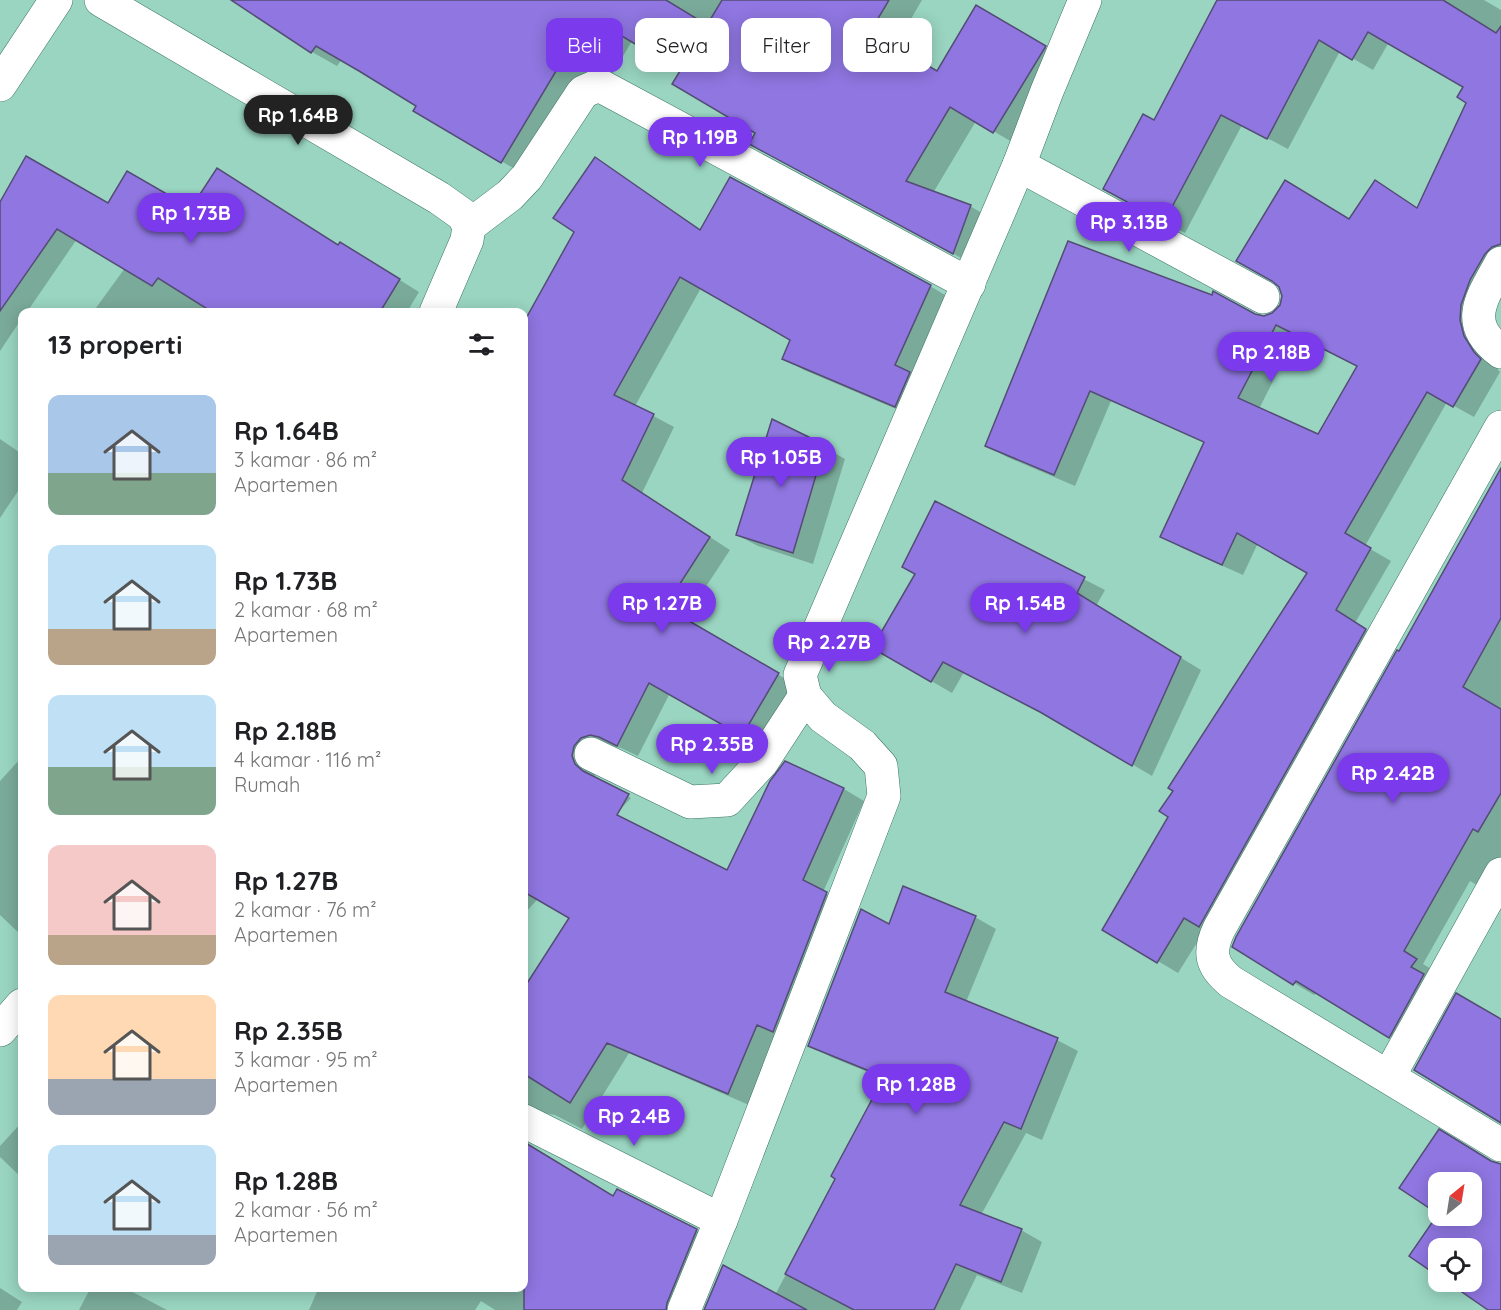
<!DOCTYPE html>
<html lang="id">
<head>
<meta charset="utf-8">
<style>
  :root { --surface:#fff; --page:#f6f6f6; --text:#202124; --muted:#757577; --accent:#7c3aed }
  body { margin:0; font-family:Quicksand,sans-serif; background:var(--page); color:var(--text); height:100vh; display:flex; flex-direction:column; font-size:22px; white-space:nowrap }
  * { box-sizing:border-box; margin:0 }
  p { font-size:20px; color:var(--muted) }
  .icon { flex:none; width:33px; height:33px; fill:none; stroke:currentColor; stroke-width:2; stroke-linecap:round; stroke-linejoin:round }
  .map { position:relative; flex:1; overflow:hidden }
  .drawer { position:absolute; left:18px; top:308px; width:510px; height:984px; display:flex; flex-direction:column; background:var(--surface); border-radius:12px; box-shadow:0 3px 15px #0003 }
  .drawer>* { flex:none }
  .hud { position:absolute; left:546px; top:18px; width:570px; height:54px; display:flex; gap:12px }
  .needle { width:39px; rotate:30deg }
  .controls { position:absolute; left:1428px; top:1172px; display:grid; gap:12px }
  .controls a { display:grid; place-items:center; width:54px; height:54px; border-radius:12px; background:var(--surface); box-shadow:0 3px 15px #0003; font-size:30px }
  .price { position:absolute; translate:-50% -51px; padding:0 14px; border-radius:21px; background:var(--accent); color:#fff; font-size:20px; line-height:39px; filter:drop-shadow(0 2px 3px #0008) }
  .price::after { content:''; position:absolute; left:50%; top:36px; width:18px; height:14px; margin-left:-9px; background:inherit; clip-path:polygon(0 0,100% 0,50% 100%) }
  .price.active { background:#222; color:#fff }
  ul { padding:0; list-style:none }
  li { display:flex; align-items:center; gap:18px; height:150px; padding:0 30px }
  li span { display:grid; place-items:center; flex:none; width:168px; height:120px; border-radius:12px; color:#555 }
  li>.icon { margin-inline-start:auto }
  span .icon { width:72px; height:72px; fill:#fffc; stroke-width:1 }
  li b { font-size:26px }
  h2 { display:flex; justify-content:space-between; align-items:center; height:72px; padding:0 30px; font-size:26px }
  .pill { padding:0 21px; border-radius:12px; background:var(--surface); box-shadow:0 3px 15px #0003; font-size:21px; line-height:54px }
  .pill.active { background:var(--accent); color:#fff }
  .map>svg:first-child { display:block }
  .shadow { fill:#0003; fill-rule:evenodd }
  .building { fill:#8f76e1; stroke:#544c75; stroke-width:1.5; fill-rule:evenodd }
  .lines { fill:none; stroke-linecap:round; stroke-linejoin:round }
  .minor-casing { stroke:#3b7564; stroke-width:34 }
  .minor { stroke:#fff; stroke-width:33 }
</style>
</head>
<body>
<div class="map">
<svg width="1501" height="1310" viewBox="0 0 1501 1310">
  <rect width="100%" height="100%" fill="#99d5c1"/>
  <g class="shadow">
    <path d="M253,0H922L894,48L937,73L977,7L1070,62L1019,146L976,121L933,193L970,206L995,221L978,267L776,158L757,132L682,71L632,41L609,80L591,69L527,176L415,111L418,105L342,59L337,66L312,52L247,9Z"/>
    <path d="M1219,0H1484L1501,10V272L1491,290L1494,365L1500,372L1474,417L1447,402L1365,546L1391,561L1355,623L1385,642L1178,973L1104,929L1310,573L1258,543L1243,575L1182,548L1162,536L1206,442L1111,401L1075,486L1007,457L986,445L1069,243L1254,315L1264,317L1273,315L1350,220L1418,209L1468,102L1465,86L1389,42L1373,70L1340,51L1288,149L1242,125L1185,233L1125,200L1155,122ZM1296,336L1358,367L1319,436L1259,409Z"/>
    <path d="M595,159L702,230L930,286L950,298L915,417L804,370L784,358L792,339L701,288L635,406L674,427L642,493L730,550L684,620L798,686L763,747L670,693L638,756L621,748L612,746L592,767L596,778L631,798L524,914V817L551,770L524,754V325L576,232Z"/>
    <path d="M0,205H108L192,210L339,246L360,255L419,292L407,312H93L125,268L77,239L27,312H22V318L0,351Z"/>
    <path d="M0,439L22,454V485L0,518Z"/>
    <path d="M824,447L845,459L813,564L758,546L737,535Z"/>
    <path d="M1501,472V883L1494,895L1470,881L1423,964L1436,972L1410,1048L1317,992L1314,995L1234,947Z"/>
    <path d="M936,503L1105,590L1096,606L1201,670L1152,776L1057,720L964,672L952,693L874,648L917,574Z"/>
    <path d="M22,757V936L0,915V781Z"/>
    <path d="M786,763L844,789L864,801L823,892L847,905L749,1105L629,1053L582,1129L555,1115L544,1113L526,1135L529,1145L613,1197L696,1230L717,1242L689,1310H495L481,1301L475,1310H309L319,1287H524V993L571,918L728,872Z"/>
    <path d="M904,888L975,917L996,929L966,1002L1057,1040L1078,1051L1042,1140L1026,1133L981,1215L1021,1230L1042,1242L1022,1293L977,1275L960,1310H706L775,1295L837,1178L885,1079L831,1057L810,1045L889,926Z"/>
    <path d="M22,1122V1178L0,1157V1146Z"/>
    <path d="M1493,1163L1501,1165V1310H1490L1448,1281H1472V1248H1438V1274L1411,1255L1439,1215H1472V1182H1438V1213L1401,1187Z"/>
    <path d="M91,1287H123L167,1310H79Z"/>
    <path d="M0,1288L22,1302L17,1310H0Z"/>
  </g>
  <g class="building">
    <path d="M231,0H666L707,25L722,0H889L870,32L937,71L976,5L1046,46L993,133L950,107L906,181L971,205L953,254L749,144L755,133L672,84L680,71L607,27L583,66L565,56L501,163L413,111L416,106L359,71L316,46L311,53Z"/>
    <path d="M1217,0H1443L1496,33L1501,26V244L1492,247L1485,254L1470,280L1461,305L1460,320L1464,336L1474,352L1481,359L1453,407L1427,392L1345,533L1371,548L1336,610L1366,629L1199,927L1184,918L1157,963L1102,930L1168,817L1159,811L1173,791L1168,788L1307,573L1237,533L1222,565L1160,537L1204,442L1090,391L1054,475L985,446L1068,241L1212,295L1213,291L1255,314L1264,316L1272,313L1280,305L1282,296L1279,287L1272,281L1236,261L1285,180L1349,219L1375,180L1417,208L1466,103L1457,97L1463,87L1368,32L1352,60L1319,40L1267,139L1221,115L1164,222L1103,189L1143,114L1154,120ZM1276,325L1357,366L1318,434L1238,398Z"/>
    <path d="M26,156L108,203L127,171L191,208L217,168L338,245L340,242L400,279L380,312H212L158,278L152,286L57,229L0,311V202Z"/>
    <path d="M595,157L700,230L730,177L931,285L895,365L910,372L895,407L782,359L790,340L680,277L614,395L654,414L622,480L710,537L665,607L779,673L742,736L649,683L617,746L599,737L590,735L581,738L574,746L572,756L575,764L583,771L629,794L617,815L727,870L770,781L785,761L844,788L803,880L827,892L773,1032L757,1025L728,1094L607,1043L570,1103L524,1074V988L569,918L524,892V322L574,232L553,218Z"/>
    <path d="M772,419L825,445L793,553L736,535Z"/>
    <path d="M1501,468V618L1463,687L1501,709V793L1478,832L1473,829L1404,951L1417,959L1411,967L1424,974L1389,1038L1296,981L1293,985L1232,947L1236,937L1397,650L1399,651Z"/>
    <path d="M935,501L1085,577L1077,593L1181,657L1132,766L1040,712L943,662L931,682L872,648L915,574L902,567Z"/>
    <path d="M903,886L976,916L945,992L1058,1038L1021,1129L1004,1122L960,1205L1022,1229L1001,1282L956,1264L934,1310H854L785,1274L835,1179L831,1176L884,1077L808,1046L861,909L889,924Z"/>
    <path d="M1456,993L1501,1019V1123L1414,1070Z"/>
    <path d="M1439,1129L1491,1161L1501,1164V1310H1488L1446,1281H1472V1248H1438V1276L1409,1256L1438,1214L1399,1188ZM1438,1182H1472V1215H1438Z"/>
    <path d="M524,1142L613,1196L617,1189L697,1229L667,1303L666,1310H524Z"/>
    <path d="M723,1265L807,1310H704Z"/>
  </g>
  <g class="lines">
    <defs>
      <g id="minor">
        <path d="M101,0L439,198L463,215L469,226L467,240L436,312"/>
        <path d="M0,85L56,0"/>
        <path d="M1019,165L1263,297"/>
        <path d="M469,226L510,195L527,177L583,92L599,85L969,284"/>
        <path d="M1501,263C1482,298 1462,323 1501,352"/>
        <path d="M1501,427L1219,929C1208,952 1211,966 1231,982L1501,1145"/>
        <path d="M591,754L690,802L727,800L762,762L805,696"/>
        <path d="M0,1030L22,1005"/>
        <path d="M1389,1076L1501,874"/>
        <path d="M524,1121L721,1220"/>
        <path d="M684,1310L721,1220L884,796L881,766L862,745L823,717L805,696L800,675L1019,165L1047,91L1085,0"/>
      </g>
    </defs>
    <use href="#minor" class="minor-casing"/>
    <use href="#minor" class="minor"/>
  </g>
</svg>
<div class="controls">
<a><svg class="needle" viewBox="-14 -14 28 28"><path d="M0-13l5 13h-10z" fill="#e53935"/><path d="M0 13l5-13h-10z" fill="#757577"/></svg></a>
<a><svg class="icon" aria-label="locate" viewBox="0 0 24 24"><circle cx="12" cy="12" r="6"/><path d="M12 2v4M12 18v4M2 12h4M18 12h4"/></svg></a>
</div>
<b class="price active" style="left:298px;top:146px">Rp 1.64B</b>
<b class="price" style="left:700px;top:168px">Rp 1.19B</b>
<b class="price" style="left:191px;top:244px">Rp 1.73B</b>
<b class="price" style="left:1129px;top:253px">Rp 3.13B</b>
<b class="price" style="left:1271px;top:383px">Rp 2.18B</b>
<b class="price" style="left:781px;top:488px">Rp 1.05B</b>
<b class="price" style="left:662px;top:634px">Rp 1.27B</b>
<b class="price" style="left:1025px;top:634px">Rp 1.54B</b>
<b class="price" style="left:829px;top:673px">Rp 2.27B</b>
<b class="price" style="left:712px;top:775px">Rp 2.35B</b>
<b class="price" style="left:1393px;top:804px">Rp 2.42B</b>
<b class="price" style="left:916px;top:1115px">Rp 1.28B</b>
<b class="price" style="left:634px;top:1147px">Rp 2.4B</b>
<div class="hud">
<a class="pill active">Beli</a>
<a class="pill">Sewa</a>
<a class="pill">Filter</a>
<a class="pill">Baru</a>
</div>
<section class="drawer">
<h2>13 properti<svg class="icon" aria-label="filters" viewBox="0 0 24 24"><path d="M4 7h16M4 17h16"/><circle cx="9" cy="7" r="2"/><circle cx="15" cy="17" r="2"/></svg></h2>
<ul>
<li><span style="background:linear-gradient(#a9c7e8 65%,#7fa58c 0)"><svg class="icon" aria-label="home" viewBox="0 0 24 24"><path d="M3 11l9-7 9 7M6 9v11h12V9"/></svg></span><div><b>Rp 1.64B</b><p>3 kamar · 86 m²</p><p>Apartemen</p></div></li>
<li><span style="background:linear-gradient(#bfe0f5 70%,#b9a48a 0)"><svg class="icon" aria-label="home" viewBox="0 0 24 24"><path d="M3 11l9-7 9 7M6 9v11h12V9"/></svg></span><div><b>Rp 1.73B</b><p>2 kamar · 68 m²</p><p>Apartemen</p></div></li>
<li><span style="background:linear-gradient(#bfe0f5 60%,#7fa58c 0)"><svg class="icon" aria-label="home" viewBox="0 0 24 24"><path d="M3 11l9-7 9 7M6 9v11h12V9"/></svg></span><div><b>Rp 2.18B</b><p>4 kamar · 116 m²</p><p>Rumah</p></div></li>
<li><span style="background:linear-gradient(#f6c9c9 75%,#b9a48a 0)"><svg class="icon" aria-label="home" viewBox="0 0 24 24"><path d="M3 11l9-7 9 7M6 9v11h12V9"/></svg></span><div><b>Rp 1.27B</b><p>2 kamar · 76 m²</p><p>Apartemen</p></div></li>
<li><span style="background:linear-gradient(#ffd9b3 70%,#9aa5b1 0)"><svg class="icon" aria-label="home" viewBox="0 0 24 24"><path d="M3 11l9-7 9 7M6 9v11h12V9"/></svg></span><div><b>Rp 2.35B</b><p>3 kamar · 95 m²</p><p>Apartemen</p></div></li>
<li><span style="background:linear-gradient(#bfe0f5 75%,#9aa5b1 0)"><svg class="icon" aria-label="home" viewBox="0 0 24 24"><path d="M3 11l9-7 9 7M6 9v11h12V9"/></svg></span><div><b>Rp 1.28B</b><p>2 kamar · 56 m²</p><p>Apartemen</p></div></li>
</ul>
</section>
</div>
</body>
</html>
